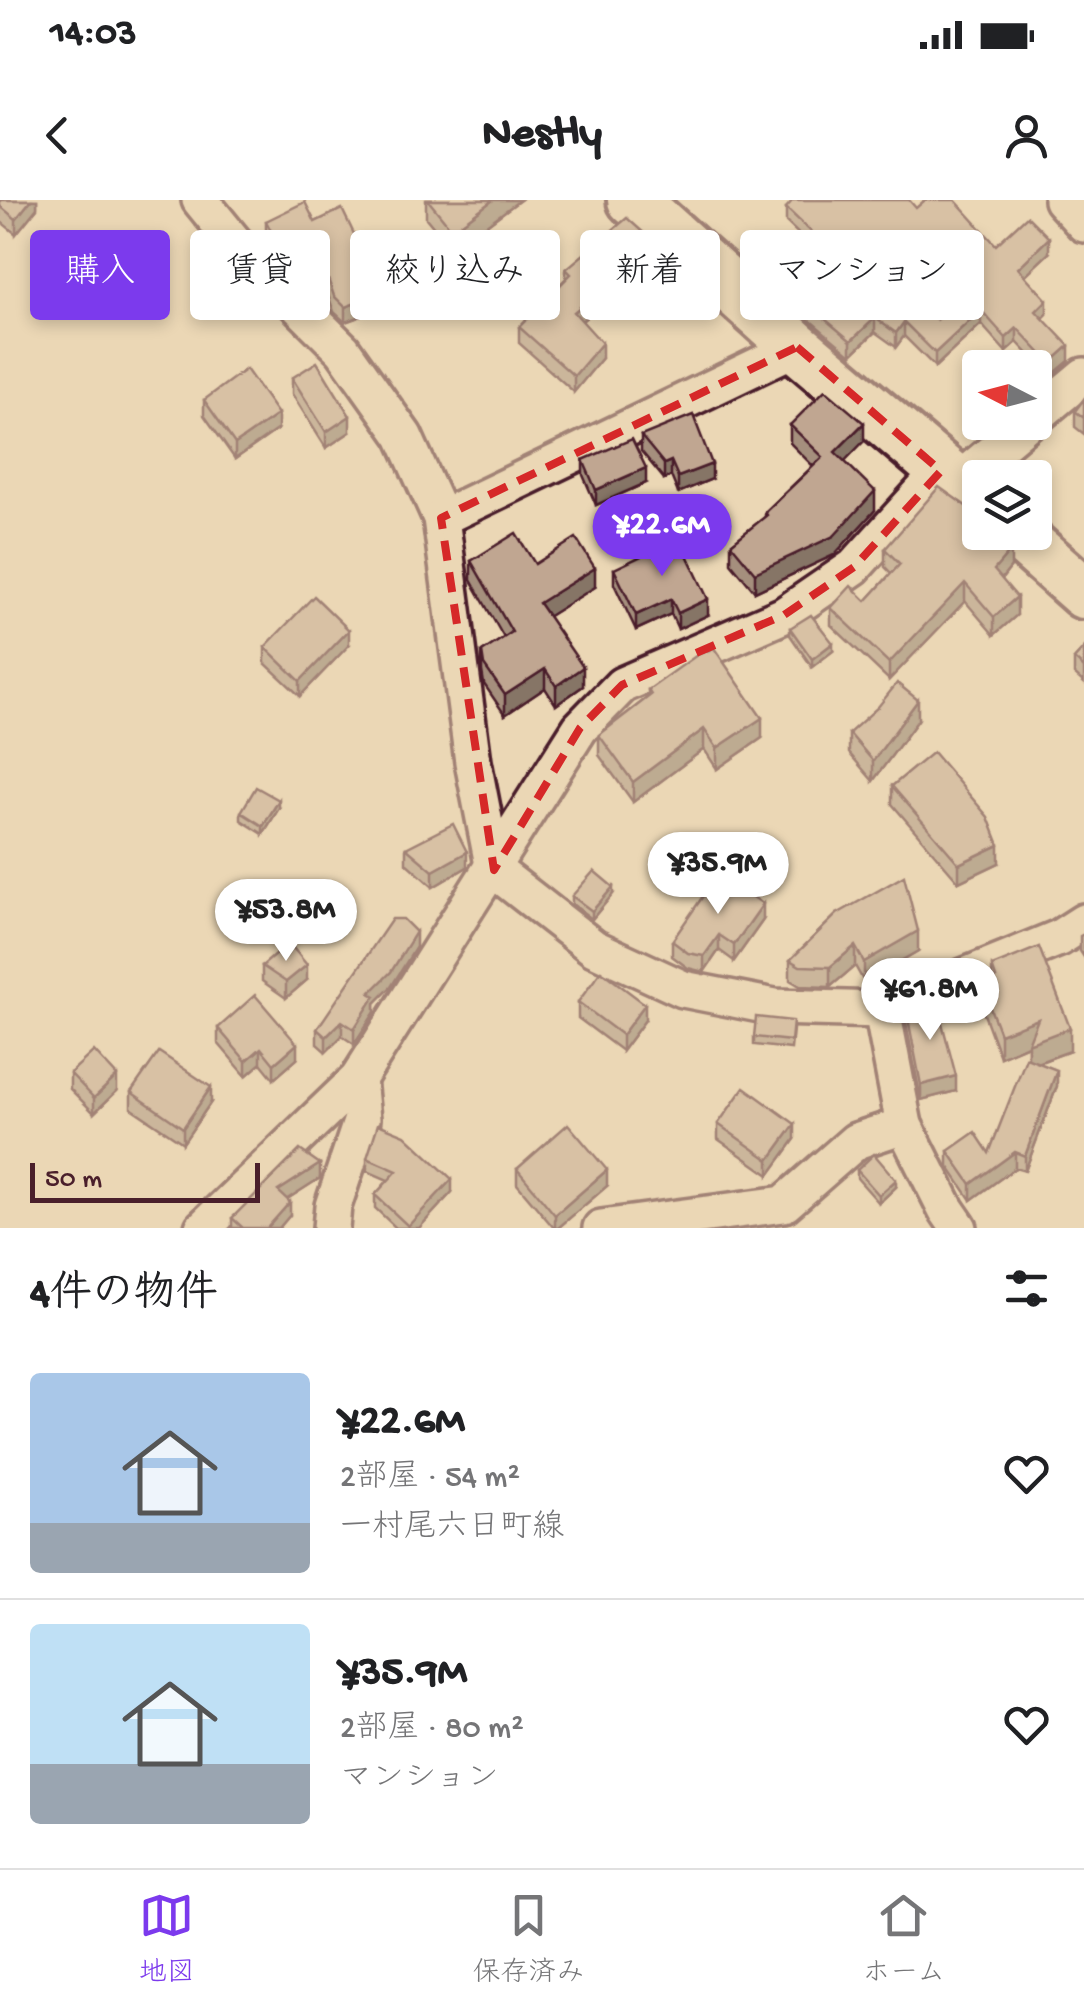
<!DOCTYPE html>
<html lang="ja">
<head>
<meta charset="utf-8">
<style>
  :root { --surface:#fff; --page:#f6f6f6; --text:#202124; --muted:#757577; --line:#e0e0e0; --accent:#7c3aed }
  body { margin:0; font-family:"Gochi Hand","Klee One",sans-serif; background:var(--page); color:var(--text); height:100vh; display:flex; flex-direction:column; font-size:38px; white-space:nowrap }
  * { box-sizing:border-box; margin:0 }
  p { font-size:32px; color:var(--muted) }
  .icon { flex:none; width:55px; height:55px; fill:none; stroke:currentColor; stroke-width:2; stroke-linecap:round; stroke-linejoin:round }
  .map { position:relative; height:1028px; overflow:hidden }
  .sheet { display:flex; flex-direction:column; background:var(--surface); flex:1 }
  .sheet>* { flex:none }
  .top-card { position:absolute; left:30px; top:30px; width:1025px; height:90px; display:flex; gap:20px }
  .needle { width:65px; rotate:276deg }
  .fabs { position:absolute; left:962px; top:150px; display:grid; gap:20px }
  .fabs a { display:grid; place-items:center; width:90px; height:90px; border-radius:10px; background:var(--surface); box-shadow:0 5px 15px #0003; font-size:50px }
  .scale { position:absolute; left:30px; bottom:25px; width:230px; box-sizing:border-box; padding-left:10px; border:5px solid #4a1f2b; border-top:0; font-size:28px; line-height:35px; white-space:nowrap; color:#4a1f2b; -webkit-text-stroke:8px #ebd7b5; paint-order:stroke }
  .price { position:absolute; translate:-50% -85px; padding:0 22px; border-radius:35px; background:#fff; color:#222; font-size:32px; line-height:65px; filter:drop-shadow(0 2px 5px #0008) }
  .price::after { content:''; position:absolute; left:50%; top:60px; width:30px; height:22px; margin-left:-15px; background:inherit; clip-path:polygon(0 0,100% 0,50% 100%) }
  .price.selected { background:var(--accent); color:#fff }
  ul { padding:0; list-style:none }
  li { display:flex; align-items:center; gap:30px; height:250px; padding:0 30px }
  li+li { border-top:2px solid var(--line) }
  li span { display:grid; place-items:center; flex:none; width:280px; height:200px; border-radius:10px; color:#555 }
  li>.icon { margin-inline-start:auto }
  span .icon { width:120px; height:120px; fill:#fffc; stroke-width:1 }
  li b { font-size:42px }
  h2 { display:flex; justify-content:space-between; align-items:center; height:120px; padding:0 30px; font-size:42px }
  .chip { padding:0 35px; border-radius:10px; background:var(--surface); box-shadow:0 5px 15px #0003; font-size:35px; line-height:90px }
  .chip.selected { background:var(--accent); color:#fff }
  .status { display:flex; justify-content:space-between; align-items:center; height:70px; padding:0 50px; background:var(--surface); direction:ltr }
  .status svg { height:28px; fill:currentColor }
  header { display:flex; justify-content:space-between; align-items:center; height:130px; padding:0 30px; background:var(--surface); font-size:45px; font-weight:700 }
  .tab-bar { display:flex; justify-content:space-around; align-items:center; height:140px; border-top:2px solid var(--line); background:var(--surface); font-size:28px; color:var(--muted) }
  .tab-bar a { display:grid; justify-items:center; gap:5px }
  .tab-bar .selected { color:var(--accent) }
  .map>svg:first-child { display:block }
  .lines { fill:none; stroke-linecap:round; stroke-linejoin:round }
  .street-casing { stroke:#4a1f2b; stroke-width:42 }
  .secondary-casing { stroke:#4a1f2b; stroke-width:58 }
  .street { stroke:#ebd7b5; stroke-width:35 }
  .secondary { stroke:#ebd7b5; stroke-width:50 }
  .wall { fill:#a58f7d; stroke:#4a1f2b; stroke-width:2.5; fill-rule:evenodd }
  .shaded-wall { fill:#867466; stroke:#4a1f2b; stroke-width:2.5 }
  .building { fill:#c0a691; stroke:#4a1f2b; stroke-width:2.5; fill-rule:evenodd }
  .marked { fill:none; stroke:#d62828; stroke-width:8; stroke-dasharray:20 12; stroke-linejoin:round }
</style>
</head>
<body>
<div class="status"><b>14:03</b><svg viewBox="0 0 49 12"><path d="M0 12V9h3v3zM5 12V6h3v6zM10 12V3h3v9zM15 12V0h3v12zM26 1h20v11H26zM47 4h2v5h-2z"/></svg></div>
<header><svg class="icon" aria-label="back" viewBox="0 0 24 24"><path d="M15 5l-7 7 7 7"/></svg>Nestly<svg class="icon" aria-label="person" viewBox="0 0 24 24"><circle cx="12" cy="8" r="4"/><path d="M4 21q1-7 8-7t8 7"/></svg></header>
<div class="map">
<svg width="1084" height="1028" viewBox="0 0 1084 1028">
  <rect width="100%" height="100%" fill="#ebd7b5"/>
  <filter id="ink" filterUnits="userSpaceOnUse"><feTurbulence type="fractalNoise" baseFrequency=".01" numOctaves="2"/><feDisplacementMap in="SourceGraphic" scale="20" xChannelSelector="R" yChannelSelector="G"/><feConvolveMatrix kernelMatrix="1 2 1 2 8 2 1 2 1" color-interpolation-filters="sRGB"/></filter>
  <g filter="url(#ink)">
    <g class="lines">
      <defs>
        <g id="street">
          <path d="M200,0L235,43L343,150L404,236L441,318L473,562L494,670L594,748L683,789L775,807L882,810L1059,738L1084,722"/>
          <path d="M1062,0L1084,24"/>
          <path d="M1035,217L1084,176"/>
          <path d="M957,282L1028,222"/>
          <path d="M441,318L797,147"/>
          <path d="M882,810L904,925L946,1009L959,1028"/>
          <path d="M203,1028L358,879L580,528L622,485L784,415L854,367L941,271"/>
          <path d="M331,1028L333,1006L362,919L358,879"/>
          <path d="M601,1028L784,1004L856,941L904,925"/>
        </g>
        <g id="secondary">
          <path d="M633,0L797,147L980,302"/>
          <path d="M1015,332L1084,393"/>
        </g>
      </defs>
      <use href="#street" class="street-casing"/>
      <use href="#secondary" class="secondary-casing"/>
      <use href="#street" class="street"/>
      <use href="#secondary" class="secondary"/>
    </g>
    <g class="wall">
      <path d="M0,0H37V8L16,34L0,21Z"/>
      <path d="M426,0H520L458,46H449L426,18Z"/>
      <path d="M786,8H916L996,45L1049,53L1025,75L1047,114L1043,118L1069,161L1050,177L1017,142L1006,152L981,124L935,167L904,136L896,147L875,132L851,155L806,117V103L838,72L786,22ZM931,55L965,94L937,120L893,89Z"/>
      <path d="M266,21L315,22L419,95L345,122L334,112L320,72L303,80L273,50L266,36Z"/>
      <path d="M656,59L582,121L602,158L574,192L519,143V127L566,78V69Z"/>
      <path d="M292,178L350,232L326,248L292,194Z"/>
      <path d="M1084,199V234L1075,227V211Z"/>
      <path d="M204,200L278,229L235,259L204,215Z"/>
      <path d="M790,225L864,241L844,261L875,310L834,355L755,392L731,363V344L765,317V312L813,266L790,243Z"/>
      <path d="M641,236L712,279L678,293L671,276L664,279L641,251Z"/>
      <path d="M583,260L646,283L596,305L583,275Z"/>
      <path d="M885,349L1011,367L1002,379L1017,415L994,435L965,401L889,480L831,425V408L866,401L891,373L885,367Z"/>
      <path d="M471,361L535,364L595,387L548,416L583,486L556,505L545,488L505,515L484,484L482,471V452L504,438L471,380Z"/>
      <path d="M614,369L708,415L678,429L671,414L636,430L614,384Z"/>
      <path d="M790,428L833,451L812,467L790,435Z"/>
      <path d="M349,445L300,496L265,463V447Z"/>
      <path d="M1084,448V483L1074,474V459Z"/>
      <path d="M648,490L762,538L717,569L704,549L633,602L599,555V535L648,497Z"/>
      <path d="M918,520L873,581L849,553V533Z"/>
      <path d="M892,586L999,663L959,682L892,604Z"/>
      <path d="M279,608L263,634L241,620V612Z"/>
      <path d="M406,648L467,667L433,687L406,663Z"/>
      <path d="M613,694L592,719L572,704V696Z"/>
      <path d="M837,714L918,751L864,782L855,766L830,787L800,786L790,780V760Z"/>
      <path d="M763,720L734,761L719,750L704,772L688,768L672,756V741Z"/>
      <path d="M1084,734V757L1080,751V736Z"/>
      <path d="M416,747L391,787L375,803V812L354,844L342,836L326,852L317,844V829Z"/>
      <path d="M262,766L307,780L286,798L262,781Z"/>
      <path d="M992,766L1070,851L1038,863L1057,886L1025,971L1015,968L971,1000L948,966V951L989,953L1028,859V845L1000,857L981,806V784L992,780Z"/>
      <path d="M578,802L645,820L622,851L578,818Z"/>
      <path d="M906,808L956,891L921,900L906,823Z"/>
      <path d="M218,828L297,859L274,879L261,863L246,876L218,843Z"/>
      <path d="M793,829L791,849L754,845V837Z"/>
      <path d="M70,873L117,891L94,913L70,889Z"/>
      <path d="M131,892L211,902L183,943L131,908Z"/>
      <path d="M718,924L795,939L769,975L718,939Z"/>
      <path d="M367,958L452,992L419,1028H396L375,1008V995L388,980L367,971Z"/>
      <path d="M517,969L607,986L558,1028H554L517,984Z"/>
      <path d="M857,970L896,987L879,1003L857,978Z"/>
      <path d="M320,978L287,999L290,1015L279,1028H232V1018Z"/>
    </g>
    <g class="shaded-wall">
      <path d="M31,0H37V8L16,34V19Z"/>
      <path d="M493,0H520L458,46V26Z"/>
      <path d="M1049,38V53L1018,82V68Z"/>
      <path d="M931,41V55L885,97V83Z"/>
      <path d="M656,44V59L574,127V112Z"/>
      <path d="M320,56V72L303,80V65Z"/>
      <path d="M419,80V95L345,122V107Z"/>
      <path d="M1047,100V114L1036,125V111Z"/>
      <path d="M981,110V124L935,167V153Z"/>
      <path d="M875,118V132L851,155V141Z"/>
      <path d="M904,122V136L896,147V133Z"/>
      <path d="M1017,128V142L1006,152V138Z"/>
      <path d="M602,143V158L574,192V176Z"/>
      <path d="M1069,146V161L1050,177V163Z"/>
      <path d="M278,214V229L235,259V244Z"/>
      <path d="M350,216V232L326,248V232Z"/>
      <path d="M864,223V241L835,271V252Z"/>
      <path d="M671,261V276L664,279V264Z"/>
      <path d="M712,264V279L678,293V277Z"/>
      <path d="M646,268V283L596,305V290Z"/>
      <path d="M875,291V310L834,355L755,392V373Z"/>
      <path d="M1011,350V367L994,388V370Z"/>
      <path d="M595,368V387L539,422V403Z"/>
      <path d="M965,383V401L889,480V463Z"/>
      <path d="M1017,397V415L994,435V417Z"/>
      <path d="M671,399V414L636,430V415Z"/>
      <path d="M708,399V415L678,429V413Z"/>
      <path d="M349,430V445L300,496V481Z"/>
      <path d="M833,443V451L812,467V459Z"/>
      <path d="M583,467V486L556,505V486Z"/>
      <path d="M545,469V488L505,515V495Z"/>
      <path d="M918,500V520L873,581V561Z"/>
      <path d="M762,518V538L717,569V548Z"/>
      <path d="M704,529V549L633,602V582Z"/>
      <path d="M279,600V608L263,634V626Z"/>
      <path d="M999,645V663L959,682V664Z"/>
      <path d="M467,652V667L433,687V671Z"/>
      <path d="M613,687V694L592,719V711Z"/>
      <path d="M763,704V720L734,761V745Z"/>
      <path d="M918,731V751L864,782V762Z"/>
      <path d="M416,732V747L391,787L375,803V812L354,844V829L370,793Z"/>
      <path d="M719,735V750L704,772V756Z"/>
      <path d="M855,746V766L830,787V767Z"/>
      <path d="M307,765V780L286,798V782Z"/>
      <path d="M645,804V820L622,851V835Z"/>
      <path d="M1038,819L1070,828V851L1028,866V845L1000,857V834Z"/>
      <path d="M342,821V836L326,852V837Z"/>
      <path d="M297,844V859L274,879V864Z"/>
      <path d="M261,848V863L246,876V861Z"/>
      <path d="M1057,870V886L1025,971V956Z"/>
      <path d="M117,876V891L94,913V898Z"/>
      <path d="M956,876V891L921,900V885Z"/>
      <path d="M211,887V902L183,943V928Z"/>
      <path d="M795,924V939L769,975V960Z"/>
      <path d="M1015,952V968L971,1000V984Z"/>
      <path d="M320,964V978L278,1005V991Z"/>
      <path d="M607,970V986L558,1028H555V1015Z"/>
      <path d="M452,979V992L419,1028H408V1026Z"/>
      <path d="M896,980V987L879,1003V995Z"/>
      <path d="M290,1002V1015L279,1028H267Z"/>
    </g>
    <g class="building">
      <path d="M0,0H31L16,19L0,6Z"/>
      <path d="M428,0H493L458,26H449Z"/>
      <path d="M793,0H909L916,8L925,0H955L996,45L1027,16L1049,38L1018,68L1047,100L1036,111L1069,146L1050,163L1017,128L1006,138L981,110L935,153L904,122L896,133L875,118L851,141L806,103L846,65L786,8ZM931,41L972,88L937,120L885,83Z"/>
      <path d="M305,2L315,22L342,9L365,57L405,42L419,80L345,107L334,96L320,56L303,65L273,35L266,21Z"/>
      <path d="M627,18L656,44L574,112L602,143L574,176L519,127L571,74L566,69Z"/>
      <path d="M317,162L350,216L326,232L292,178Z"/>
      <path d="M246,169L278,214L235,244L204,200Z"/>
      <path d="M825,190L864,223L835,252L875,291L834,336L755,373L731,344L767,315L765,312L823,257L790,225Z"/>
      <path d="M1084,199V218L1075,211Z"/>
      <path d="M693,215L712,264L678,277L671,261L664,264L641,236Z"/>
      <path d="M632,239L646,268L596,290L583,260Z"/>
      <path d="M939,287L980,316V332H994L1011,350L994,370L1017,397L994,417L965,383L889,463L831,408L851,386L866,401L900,364L885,349Z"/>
      <path d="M516,333L535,364L576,338L595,368L539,403L583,467L556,486L545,469L505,495L484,465L482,452L512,432L471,361Z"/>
      <path d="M679,338L708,399L678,413L671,399L636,415L614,369Z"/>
      <path d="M314,396L349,430L300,481L265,447Z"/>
      <path d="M811,415L833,443L812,459L790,428Z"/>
      <path d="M714,448L762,518L717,548L704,529L633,582L599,535L651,495L648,490L697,455Z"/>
      <path d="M1084,448V468L1074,459Z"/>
      <path d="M897,483L918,500L873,561L849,533L878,507Z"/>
      <path d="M933,552L988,617L999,645L959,664L892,586Z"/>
      <path d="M256,587L279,600L263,626L241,612Z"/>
      <path d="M453,624L467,652L433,671L406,648Z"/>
      <path d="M594,671L613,687L592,711L572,696Z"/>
      <path d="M719,673L763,704L734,745L719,735L704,756L688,753L672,741Z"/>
      <path d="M904,676L918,731L864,762L855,746L830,767L800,766L790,760L837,714Z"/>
      <path d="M392,719H403L416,732L391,772L370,793L375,796L354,829L342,821L326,837L317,829Z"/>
      <path d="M289,743L307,765L286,782L262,766Z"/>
      <path d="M1039,747L1070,828L1028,844L1038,819L1000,834L981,784L996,778L992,766Z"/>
      <path d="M601,771L645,804L622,835L578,802Z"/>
      <path d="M255,795L297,844L274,864L261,848L246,861L218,828Z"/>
      <path d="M936,800L956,876L921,885L906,808Z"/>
      <path d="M756,817L793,821L791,841L754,837Z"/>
      <path d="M94,851L117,876L94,898L70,873Z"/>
      <path d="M159,852L211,887L183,928L131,892Z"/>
      <path d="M1026,858L1057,870L1025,956L1015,952L971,984L948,951L975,932L989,953Z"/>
      <path d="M744,887L795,924L769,960L718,924Z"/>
      <path d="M378,924L405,935L452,979L408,1026L375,995L397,971L367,958Z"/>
      <path d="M568,924L607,970L555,1015L517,969Z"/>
      <path d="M300,950L320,964L278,991L290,1002L267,1028H243L232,1018Z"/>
      <path d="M874,954L896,980L879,995L857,970Z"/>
    </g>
  </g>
  <path d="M0 0H1084V1028H0ZM797,147L941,271L854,367L784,415L622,485L580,528L494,670L441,318Z" fill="#ebd7b5" fill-opacity=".55" fill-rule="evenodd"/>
  <path class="marked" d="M797,147L941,271L854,367L784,415L622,485L580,528L494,670L441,318Z"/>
</svg>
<div class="fabs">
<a><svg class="needle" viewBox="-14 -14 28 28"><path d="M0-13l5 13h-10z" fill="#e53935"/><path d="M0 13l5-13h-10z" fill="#757577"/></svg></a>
<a><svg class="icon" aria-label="layers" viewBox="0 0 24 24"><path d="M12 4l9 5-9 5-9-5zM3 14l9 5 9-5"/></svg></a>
</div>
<div class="scale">50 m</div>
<b class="price selected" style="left:662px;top:379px">¥22.6M</b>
<b class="price" style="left:718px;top:717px">¥35.9M</b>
<b class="price" style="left:286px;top:764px">¥53.8M</b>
<b class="price" style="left:930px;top:843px">¥61.8M</b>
<div class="top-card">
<a class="chip selected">購入</a>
<a class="chip">賃貸</a>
<a class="chip">絞り込み</a>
<a class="chip">新着</a>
<a class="chip">マンション</a>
</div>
</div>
<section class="sheet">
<h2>4件の物件<svg class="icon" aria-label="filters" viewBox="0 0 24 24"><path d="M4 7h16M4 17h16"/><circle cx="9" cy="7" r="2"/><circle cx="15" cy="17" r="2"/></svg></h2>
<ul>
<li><span style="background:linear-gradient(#a9c7e8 75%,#9aa5b1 0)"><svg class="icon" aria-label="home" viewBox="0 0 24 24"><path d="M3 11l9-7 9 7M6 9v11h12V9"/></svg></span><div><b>¥22.6M</b><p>2部屋 · 54 m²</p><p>一村尾六日町線</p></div><svg class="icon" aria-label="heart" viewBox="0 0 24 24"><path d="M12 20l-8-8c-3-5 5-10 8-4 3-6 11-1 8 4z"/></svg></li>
<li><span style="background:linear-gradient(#bfe0f5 70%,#9aa5b1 0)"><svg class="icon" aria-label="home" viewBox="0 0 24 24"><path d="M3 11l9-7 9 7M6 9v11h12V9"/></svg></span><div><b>¥35.9M</b><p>2部屋 · 80 m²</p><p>マンション</p></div><svg class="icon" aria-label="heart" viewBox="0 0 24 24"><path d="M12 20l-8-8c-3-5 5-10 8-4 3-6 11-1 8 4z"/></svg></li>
</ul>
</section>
<nav class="tab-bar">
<a class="selected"><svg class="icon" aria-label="map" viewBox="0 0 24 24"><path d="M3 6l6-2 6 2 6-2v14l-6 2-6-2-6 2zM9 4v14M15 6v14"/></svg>地図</a>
<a><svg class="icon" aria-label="saved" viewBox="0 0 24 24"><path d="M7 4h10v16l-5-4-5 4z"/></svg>保存済み</a>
<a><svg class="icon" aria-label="home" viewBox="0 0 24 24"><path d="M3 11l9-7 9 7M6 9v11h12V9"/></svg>ホーム</a>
</nav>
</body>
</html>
